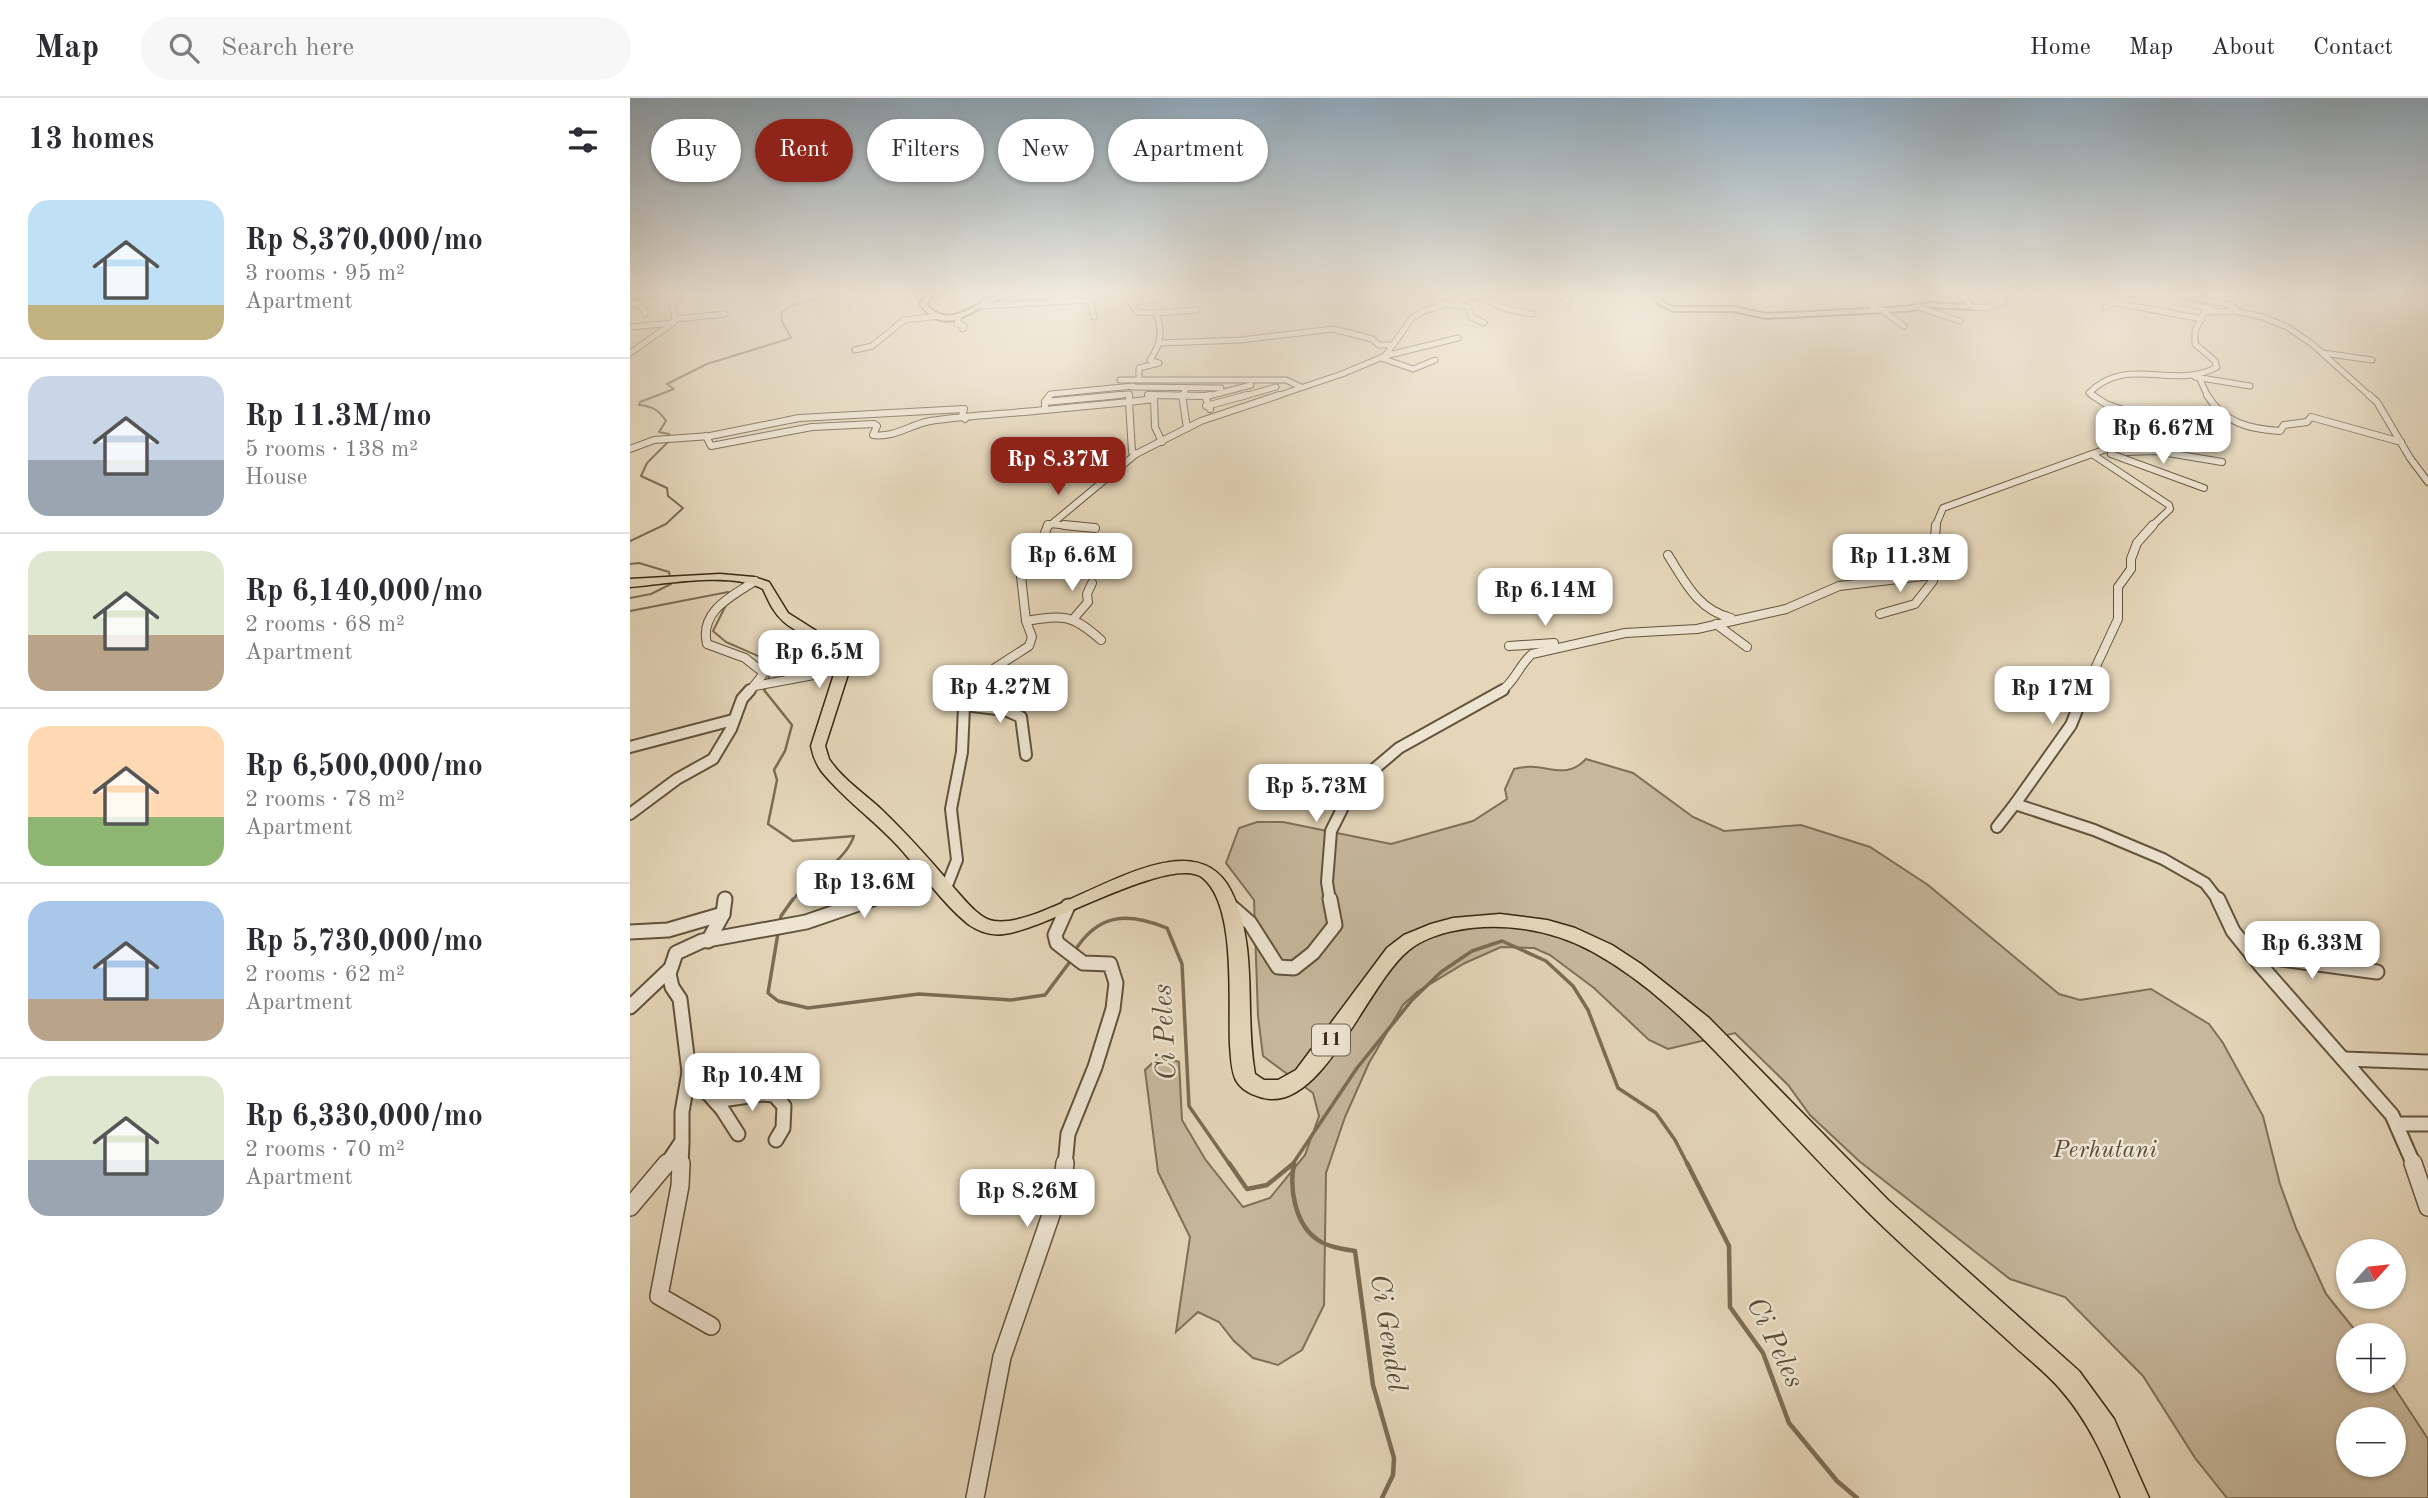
<!DOCTYPE html>
<html lang="en">
<head>
<meta charset="utf-8">
<style>
  :root { --surface:#fff; --page:#f7f7f7; --text:#2b2b33; --muted:#7c7c81; --line:#e1e1e2; --accent:#8f2418 }
  body { margin:0; font-family:"Old Standard TT",serif; background:var(--page); color:var(--text); height:100vh; display:flex; flex-direction:column; font-size:26px; white-space:nowrap }
  * { box-sizing:border-box; margin:0 }
  p { font-size:23px; color:var(--muted) }
  .icon { flex:none; width:38px; height:38px; fill:none; stroke:currentColor; stroke-width:2; stroke-linecap:round; stroke-linejoin:round }
  .map { position:relative; flex:1; overflow:hidden }
  .sheet { display:flex; flex-direction:column; background:var(--surface); width:630px }
  .sheet>* { flex:none }
  .hud { position:absolute; left:21px; top:21px; width:665px; height:63px; display:flex; gap:14px }
  .needle { width:46px; rotate:63deg }
  .controls { position:absolute; left:1706px; top:1141px; display:grid; gap:14px }
  .controls a { display:grid; place-items:center; width:70px; height:70px; border-radius:50%; background:var(--surface); box-shadow:0 2px 5px #0004; font-size:35px }
  .price { position:absolute; translate:-50% -60px; padding:0 16px; border-radius:14px; background:#fff; color:#222; font-size:23px; line-height:46px; filter:drop-shadow(0 2px 4px #0008) }
  .price::after { content:''; position:absolute; left:50%; top:42px; width:21px; height:16px; margin-left:-10px; background:inherit; clip-path:polygon(0 0,100% 0,50% 100%) }
  .price.selected { background:var(--accent); color:#fff }
  ul { padding:0; list-style:none }
  li { display:flex; align-items:center; gap:21px; height:175px; padding:0 28px }
  li+li { border-top:2px solid var(--line) }
  li span { display:grid; place-items:center; flex:none; width:196px; height:140px; border-radius:21px; color:#555 }
  li>.icon { margin-inline-start:auto }
  span .icon { width:84px; height:84px; fill:#fffc; stroke-width:1 }
  li b { font-size:30px }
  h2 { display:flex; justify-content:space-between; align-items:center; height:84px; padding:0 28px; font-size:30px }
  .tag { padding:0 24px; border-radius:32px; background:var(--surface); box-shadow:0 2px 5px #0004; font-size:24px; line-height:63px }
  .tag.selected { background:var(--accent); color:#fff }
  header { display:flex; align-items:center; gap:42px; box-sizing:border-box; height:98px; padding:0 35px; background:var(--surface); border-bottom:2px solid var(--line) }
  header strong { font-size:33px }
  nav { display:flex; gap:38px; margin-inline-start:auto; font-size:24px }
  .search { width:490px; height:63px; background:var(--page); display:flex; align-items:center; gap:18px; box-sizing:border-box; padding:0 24px; border-radius:38px; color:var(--muted); font-size:26px }
  main { display:flex; flex:1; min-height:0 }
  .map>svg:first-child { display:block }
  .green { fill:#c7b89d; stroke:#7f7058; stroke-width:2; fill-rule:evenodd }
  .lines { fill:none; stroke-linecap:round; stroke-linejoin:round }
  .stream-far3 { stroke:#7c6c54; stroke-width:2 }
  .stream-far2 { stroke:#7c6c54; stroke-width:2.5 }
  .stream-far1 { stroke:#7c6c54; stroke-width:3.5 }
  .stream { stroke:#7c6c54; stroke-width:4.5 }
  .minor-far5-casing { stroke:#62533c; stroke-width:7 }
  .minor-far4-casing { stroke:#62533c; stroke-width:8 }
  .minor-far3-casing { stroke:#62533c; stroke-width:10 }
  .minor-far2-casing { stroke:#62533c; stroke-width:14 }
  .minor-far1-casing { stroke:#62533c; stroke-width:17 }
  .minor-casing { stroke:#62533c; stroke-width:20 }
  .major-casing { stroke:#372712; stroke-width:4 }
  .highway-casing { stroke:#372712; stroke-width:3 }
  .minor-far5 { stroke:#eee4d2; stroke-width:5 }
  .minor-far4 { stroke:#eee4d2; stroke-width:6 }
  .minor-far3 { stroke:#eee4d2; stroke-width:8 }
  .minor-far2 { stroke:#eee4d2; stroke-width:10 }
  .minor-far1 { stroke:#eee4d2; stroke-width:13 }
  .minor { stroke:#eee4d2; stroke-width:17 }
  .major { fill:#e5d6b9; fill-rule:evenodd }
  .highway { fill:#e5d6b9; fill-rule:evenodd }
  .labels { text-anchor:middle; dominant-baseline:central; stroke-width:5; stroke-linejoin:round; paint-order:stroke }
  .shield { fill:#eee4d2; stroke:#6e604c; stroke-width:2 }
  .shield-label { font-size:19px; font-weight:bold; fill:#372712 }
  .near-park-label { font-size:24px; font-style:italic; fill:#5b4b35; stroke:#eee4d2 }
  .near-water-label { font-size:28px; font-style:italic; fill:#5a4a33; stroke:#eee4d2 }
</style>
</head>
<body>
<header>
<strong>Map</strong>
<div class="search"><svg class="icon" aria-label="search" viewBox="0 0 24 24"><circle cx="10" cy="10" r="6"/><path d="M15 15l6 6"/></svg>Search here</div>
<nav><a>Home</a><a>Map</a><a>About</a><a>Contact</a></nav>
</header>
<main>
<section class="sheet">
<h2>13 homes<svg class="icon" aria-label="filters" viewBox="0 0 24 24"><path d="M4 7h16M4 17h16"/><circle cx="9" cy="7" r="2"/><circle cx="15" cy="17" r="2"/></svg></h2>
<ul>
<li><span style="background:linear-gradient(#bfe0f5 75%,#c2b280 0)"><svg class="icon" aria-label="home" viewBox="0 0 24 24"><path d="M3 11l9-7 9 7M6 9v11h12V9"/></svg></span><div><b>Rp 8,370,000/mo</b><p>3 rooms · 95 m²</p><p>Apartment</p></div></li>
<li><span style="background:linear-gradient(#c9d6e8 60%,#9aa5b1 0)"><svg class="icon" aria-label="home" viewBox="0 0 24 24"><path d="M3 11l9-7 9 7M6 9v11h12V9"/></svg></span><div><b>Rp 11.3M/mo</b><p>5 rooms · 138 m²</p><p>House</p></div></li>
<li><span style="background:linear-gradient(#dfe7d0 60%,#b9a48a 0)"><svg class="icon" aria-label="home" viewBox="0 0 24 24"><path d="M3 11l9-7 9 7M6 9v11h12V9"/></svg></span><div><b>Rp 6,140,000/mo</b><p>2 rooms · 68 m²</p><p>Apartment</p></div></li>
<li><span style="background:linear-gradient(#ffd9b3 65%,#8fb573 0)"><svg class="icon" aria-label="home" viewBox="0 0 24 24"><path d="M3 11l9-7 9 7M6 9v11h12V9"/></svg></span><div><b>Rp 6,500,000/mo</b><p>2 rooms · 78 m²</p><p>Apartment</p></div></li>
<li><span style="background:linear-gradient(#a9c7e8 70%,#b9a48a 0)"><svg class="icon" aria-label="home" viewBox="0 0 24 24"><path d="M3 11l9-7 9 7M6 9v11h12V9"/></svg></span><div><b>Rp 5,730,000/mo</b><p>2 rooms · 62 m²</p><p>Apartment</p></div></li>
<li><span style="background:linear-gradient(#dfe7d0 60%,#9aa5b1 0)"><svg class="icon" aria-label="home" viewBox="0 0 24 24"><path d="M3 11l9-7 9 7M6 9v11h12V9"/></svg></span><div><b>Rp 6,330,000/mo</b><p>2 rooms · 70 m²</p><p>Apartment</p></div></li>
</ul>
</section>
<div class="map">
<svg width="1798" height="1400" viewBox="0 0 1798 1400">
  <rect width="100%" height="100%" fill="#e5d6b9"/>
  <filter id="stains"><feTurbulence type="fractalNoise" baseFrequency=".00286" numOctaves="4"/><feColorMatrix values="0 0 0 0 .2 0 0 0 0 .09 0 0 0 0 .02 0 0 0 .5 -.17"/></filter>
  <radialGradient id="worn" r=".72"><stop offset=".6" stop-color="#630" stop-opacity="0"/><stop offset="1" stop-color="#630" stop-opacity=".3"/></radialGradient>
  <path class="green" d="M956,661L1003,675L1063,719L1094,733L1171,727L1240,749L1298,787L1429,896L1450,902L1521,891L1579,926L1593,945L1633,1018L1650,1086L1666,1130L1696,1196L1729,1237H1718V1283H1760L1798,1341V1400H1597L1565,1360L1513,1278L1435,1199L1380,1181L1229,1063L1180,1017L1158,987L1105,935L1038,951L1019,942L964,890L920,857L904,850L871,849L835,865L787,894L773,907L739,965L715,1019L696,1075L694,1207L672,1252L648,1267L623,1260L604,1243L589,1224L568,1214L546,1234L560,1139L528,1074L515,972L531,957L549,964L552,1022L575,1061L613,1109L640,1100L675,1057L689,1018L683,995L633,958L628,918L624,802L596,765L609,730L627,724H653L761,746L843,723L877,701L875,691L884,671C914,662 934,685 956,661ZM1718,1321H1764V1367H1718Z"/>
  <g class="lines">
    <g class="stream-far3">
      <path d="M0,443L36,426L53,410L38,398L37,390L11,378L17,365L41,341L39,336L29,334L36,323C29,312 22,308 9,307L10,304L44,291L37,286L77,266L161,240L152,223L151,214L163,207L207,195"/>
      <path d="M0,466L9,465L39,474L41,486L21,496L0,500"/>
      <path d="M108,498L96,507L83,533L96,544L142,564L138,583"/>
      <path d="M0,513L98,494L102,496"/>
      <path d="M135,594V589"/>
    </g>
    <path class="stream-far2" d="M134,592L162,627L155,653L144,672L147,682L138,726L163,743L224,738C213,768 180,777 162,803"/>
    <g class="stream-far1">
      <path d="M150,825L151,818L163,801"/>
      <path d="M148,835L138,895L148,903L178,910L289,896L381,902L415,897L442,861"/>
      <path d="M444,854C468,815 497,814 537,830L552,866L559,1008L600,1067"/>
      <path d="M662,1067L727,970L782,902L811,874L842,853L872,843L916,863L943,888L958,912L988,990L1026,1015L1045,1042L1058,1067"/>
    </g>
    <g class="stream">
      <path d="M599,1065L617,1091L637,1087L664,1065"/>
      <path d="M1057,1065L1099,1148L1100,1209L1133,1255L1159,1325L1207,1383L1227,1400"/>
      <path d="M664,1066C659,1090 665,1127 688,1142C698,1149 713,1151 725,1153L743,1287L764,1360L763,1377L752,1400"/>
    </g>
    <defs>
      <g id="minor-far5">
        <path d="M495,195L507,214L526,215C533,233 531,246 520,262L529,265L509,270V281"/>
        <path d="M784,195L812,205L838,209L841,219L854,225"/>
        <path d="M1033,195H1046"/>
        <path d="M1543,195L1601,207L1609,214L1633,219L1657,229L1682,246L1741,299"/>
        <path d="M1648,195L1662,197"/>
        <path d="M849,199L877,211L902,216"/>
        <path d="M1223,199L1230,198L1246,211"/>
        <path d="M460,202L464,219"/>
        <path d="M939,203L933,200L941,195"/>
        <path d="M1482,204L1572,221"/>
        <path d="M1552,204L1582,211"/>
        <path d="M501,205L538,199"/>
        <path d="M0,206H7L15,212V216"/>
        <path d="M351,208L460,202L465,201L468,195"/>
        <path d="M1288,209L1330,223"/>
        <path d="M1343,209L1355,210L1375,203"/>
        <path d="M1476,209L1494,197L1514,195"/>
        <path d="M1250,211L1274,228"/>
        <path d="M526,215L567,212"/>
        <path d="M329,219L327,226L334,228L333,231"/>
        <path d="M45,221L95,216"/>
        <path d="M0,229L43,225"/>
        <path d="M531,245L611,242L703,231L742,241L749,247H760"/>
        <path d="M225,252L242,248L274,222L309,218"/>
        <path d="M0,255L43,225L45,221L42,204L56,199L58,195"/>
        <path d="M1693,255L1742,262"/>
        <path d="M755,258L828,240"/>
        <path d="M751,260L783,271L805,262"/>
        <path d="M1565,279L1620,288"/>
        <path d="M1569,279L1578,299"/>
        <path d="M490,282H656L671,289"/>
        <path d="M503,289L591,290"/>
        <path d="M518,297L575,298"/>
        <path d="M419,299L421,296L503,288"/>
        <path d="M472,299L499,296V299"/>
        <path d="M551,299L555,293"/>
        <path d="M575,299L621,287"/>
        <path d="M611,299L646,289"/>
        <path d="M644,299L712,276L755,258L782,220L794,213L841,199L878,195"/>
        <path d="M1465,299L1459,295C1497,256 1543,293 1587,269L1585,263L1565,246V233L1574,214L1607,213"/>
      </g>
      <g id="minor-far4">
        <path d="M518,297L575,298"/>
        <path d="M552,297L557,330"/>
        <path d="M580,297L575,298L580,311"/>
        <path d="M1462,297L1476,306L1519,321V324L1508,329L1513,336L1508,340L1462,356L1539,407L1540,411L1521,429"/>
        <path d="M1577,297C1594,325 1619,331 1650,333L1654,327L1677,324L1681,319L1771,344"/>
        <path d="M1739,297L1747,304L1780,360L1798,384"/>
        <path d="M415,304V312L499,304V297"/>
        <path d="M415,304L420,297"/>
        <path d="M415,304L490,297"/>
        <path d="M576,308L617,297"/>
        <path d="M1519,324L1555,335"/>
        <path d="M76,338L81,348L182,329L244,326L247,328L243,337C265,340 279,327 300,323C338,317 377,316 415,312"/>
        <path d="M1483,349L1496,354L1526,353L1592,364"/>
        <path d="M0,351L24,342L80,338L169,320L334,311L332,318L335,321"/>
        <path d="M506,356L502,354L499,304L524,301L525,329L532,344"/>
        <path d="M1481,356L1574,390"/>
        <path d="M419,426L454,429"/>
        <path d="M418,429L506,356L571,323L649,297"/>
        <path d="M1305,429L1313,410L1462,356"/>
      </g>
      <g id="minor-far3">
        <path d="M434,427L465,430"/>
        <path d="M1038,457C1055,484 1068,512 1101,520"/>
        <path d="M1250,516L1285,506L1303,483L1302,477"/>
        <path d="M445,519L458,504L457,496L462,485"/>
        <path d="M396,523C434,517 442,516 471,542"/>
        <path d="M1086,526L1117,549"/>
        <path d="M879,548L924,545"/>
        <path d="M125,588L189,576L206,551"/>
        <path d="M119,594L134,575L115,560L77,546C69,513 102,498 125,483"/>
        <path d="M338,594L351,579L399,548L402,539L396,523L391,478L407,456L418,427"/>
        <path d="M870,594C885,584 889,567 902,556L995,535L1067,531L1156,511L1209,488L1302,477L1306,427"/>
        <path d="M1454,594L1488,521V489L1501,471V461L1507,445L1523,427"/>
      </g>
      <g id="minor-far2">
        <path d="M1455,592L1441,627L1385,706L1464,732L1533,761L1575,785L1589,803"/>
        <path d="M334,607L375,612L391,619L396,657"/>
        <path d="M0,649L103,622"/>
        <path d="M0,716L47,681L83,661L101,631L112,601L120,592"/>
        <path d="M1367,729L1385,706"/>
        <path d="M316,790L327,762L321,711L332,654L334,609L339,592"/>
        <path d="M95,803V800"/>
        <path d="M238,803L302,775"/>
        <path d="M700,803L697,784L701,733L723,689L769,650L873,592"/>
      </g>
      <g id="minor-far1">
        <path d="M1588,801L1603,833L1632,869L1762,1017L1784,1067"/>
        <path d="M597,805L620,825L648,869L664,870L683,855L705,827L700,801"/>
        <path d="M0,834L38,832L93,816"/>
        <path d="M78,843L93,816L95,801"/>
        <path d="M1622,857L1747,874"/>
        <path d="M0,909L39,872"/>
        <path d="M1714,961L1798,964"/>
        <path d="M59,974L92,1011L108,1036"/>
        <path d="M85,1003L132,996L144,997L154,1008L153,1030L146,1042"/>
        <path d="M1768,1026H1798"/>
        <path d="M36,1067L52,1043V1014L59,974L50,901L42,889L39,876L46,855L72,843L176,824L243,801"/>
        <path d="M51,1067L52,1045"/>
        <path d="M435,1067L438,1036L465,969L483,911L486,885L480,866L453,865L427,845L425,837L438,808"/>
      </g>
      <g id="minor">
        <path d="M51,1065L50,1088L29,1198L81,1228"/>
        <path d="M1783,1065L1798,1109"/>
        <path d="M0,1109L37,1065"/>
        <path d="M345,1400L372,1259L433,1082L435,1065"/>
      </g>
      <g id="major">
        <path d="M36,195L33,197L0,200V196Z"/>
        <path d="M307,195H315L301,200L296,206C313,227 333,215 353,204V202L382,195H391C383,199 373,199 364,203C336,215 314,239 290,206L297,198Z"/>
        <path d="M1022,195H1028L1034,205L1044,209H1103L1136,216L1276,209L1301,205L1337,207L1330,199L1331,195H1337L1336,199L1346,209L1343,211L1301,209L1276,213L1136,220L1103,213H1043L1030,207Z"/>
        <path d="M1537,195H1571L1568,197Z"/>
      </g>
      <path id="highway" d="M90,476L124,479L139,484L158,515L210,548L219,563L220,570L195,648L199,661C212,681 235,696 252,712C278,737 301,763 324,790C334,801 349,821 364,823C424,832 558,708 601,793C629,848 614,916 625,976L634,982H648L666,972L757,850L774,837L801,826L823,820L870,816L917,822L945,830L982,847L1011,866L1079,920L1258,1102L1449,1273L1484,1321L1519,1400H1491C1475,1361 1459,1324 1431,1292C1417,1275 1398,1261 1382,1246C1335,1203 1286,1161 1240,1116C1195,1071 1152,1024 1108,977C1065,931 1019,885 963,854C921,831 870,823 823,833C809,836 791,842 779,852C738,885 696,1005 640,1001C629,1000 613,994 607,984C601,975 601,958 600,947C598,905 607,808 573,780C542,755 416,832 374,836C361,838 348,833 338,826C311,804 291,773 268,748C244,722 214,701 192,674C186,666 183,658 181,648L206,570C205,545 171,539 154,524C143,514 139,504 133,491C102,473 35,486 0,489V481Z"/>
    </defs>
    <use href="#minor-far5" class="minor-far5-casing"/>
    <use href="#minor-far4" class="minor-far4-casing"/>
    <use href="#minor-far3" class="minor-far3-casing"/>
    <use href="#minor-far2" class="minor-far2-casing"/>
    <use href="#minor-far1" class="minor-far1-casing"/>
    <use href="#minor" class="minor-casing"/>
    <use href="#major" class="major-casing"/>
    <use href="#highway" class="highway-casing"/>
    <use href="#minor-far5" class="minor-far5"/>
    <use href="#minor-far4" class="minor-far4"/>
    <use href="#minor-far3" class="minor-far3"/>
    <use href="#minor-far2" class="minor-far2"/>
    <use href="#minor-far1" class="minor-far1"/>
    <use href="#minor" class="minor"/>
    <use href="#major" class="major"/>
    <use href="#highway" class="highway"/>
  </g>
  <linearGradient id="sky" x2="0" y2="1"><stop stop-color="#8faabe"/><stop offset="0.5" stop-color="#f3ede0"/><stop offset="1" stop-color="#f3ede0" stop-opacity="0"/></linearGradient>
  <rect width="1798" height="391" fill="url(#sky)"/>
  <g class="labels">
    <rect class="shield" x="682" y="926.5" width="38" height="31" rx="5"/>
    <g class="shield-label">
      <text x="701" y="942">11</text>
    </g>
    <g class="near-park-label">
      <text x="1475" y="1053">Perhutani</text>
    </g>
    <g class="near-water-label">
      <text transform="translate(536 934) rotate(-93)">Ci Peles</text>
      <text transform="translate(757 1235) rotate(81)">Ci Gendel</text>
      <text transform="translate(1144 1245) rotate(64)">Ci Peles</text>
    </g>
  </g>
  <rect width="100%" height="100%" filter="url(#stains)"/>
  <rect width="100%" height="100%" fill="url(#worn)"/>
</svg>
<div class="controls">
<a><svg class="needle" viewBox="-14 -14 28 28"><path d="M0-13l5 13h-10z" fill="#e53935"/><path d="M0 13l5-13h-10z" fill="#7c7c81"/></svg></a>
<a>+</a>
<a>−</a>
</div>
<b class="price" style="left:1533px;top:368px">Rp 6.67M</b>
<b class="price selected" style="left:428px;top:399px">Rp 8.37M</b>
<b class="price" style="left:442px;top:495px">Rp 6.6M</b>
<b class="price" style="left:1270px;top:496px">Rp 11.3M</b>
<b class="price" style="left:915px;top:530px">Rp 6.14M</b>
<b class="price" style="left:189px;top:592px">Rp 6.5M</b>
<b class="price" style="left:370px;top:627px">Rp 4.27M</b>
<b class="price" style="left:1422px;top:628px">Rp 17M</b>
<b class="price" style="left:686px;top:726px">Rp 5.73M</b>
<b class="price" style="left:234px;top:822px">Rp 13.6M</b>
<b class="price" style="left:1682px;top:883px">Rp 6.33M</b>
<b class="price" style="left:122px;top:1015px">Rp 10.4M</b>
<b class="price" style="left:397px;top:1131px">Rp 8.26M</b>
<div class="hud">
<a class="tag">Buy</a>
<a class="tag selected">Rent</a>
<a class="tag">Filters</a>
<a class="tag">New</a>
<a class="tag">Apartment</a>
</div>
</div>
</main>
</body>
</html>
